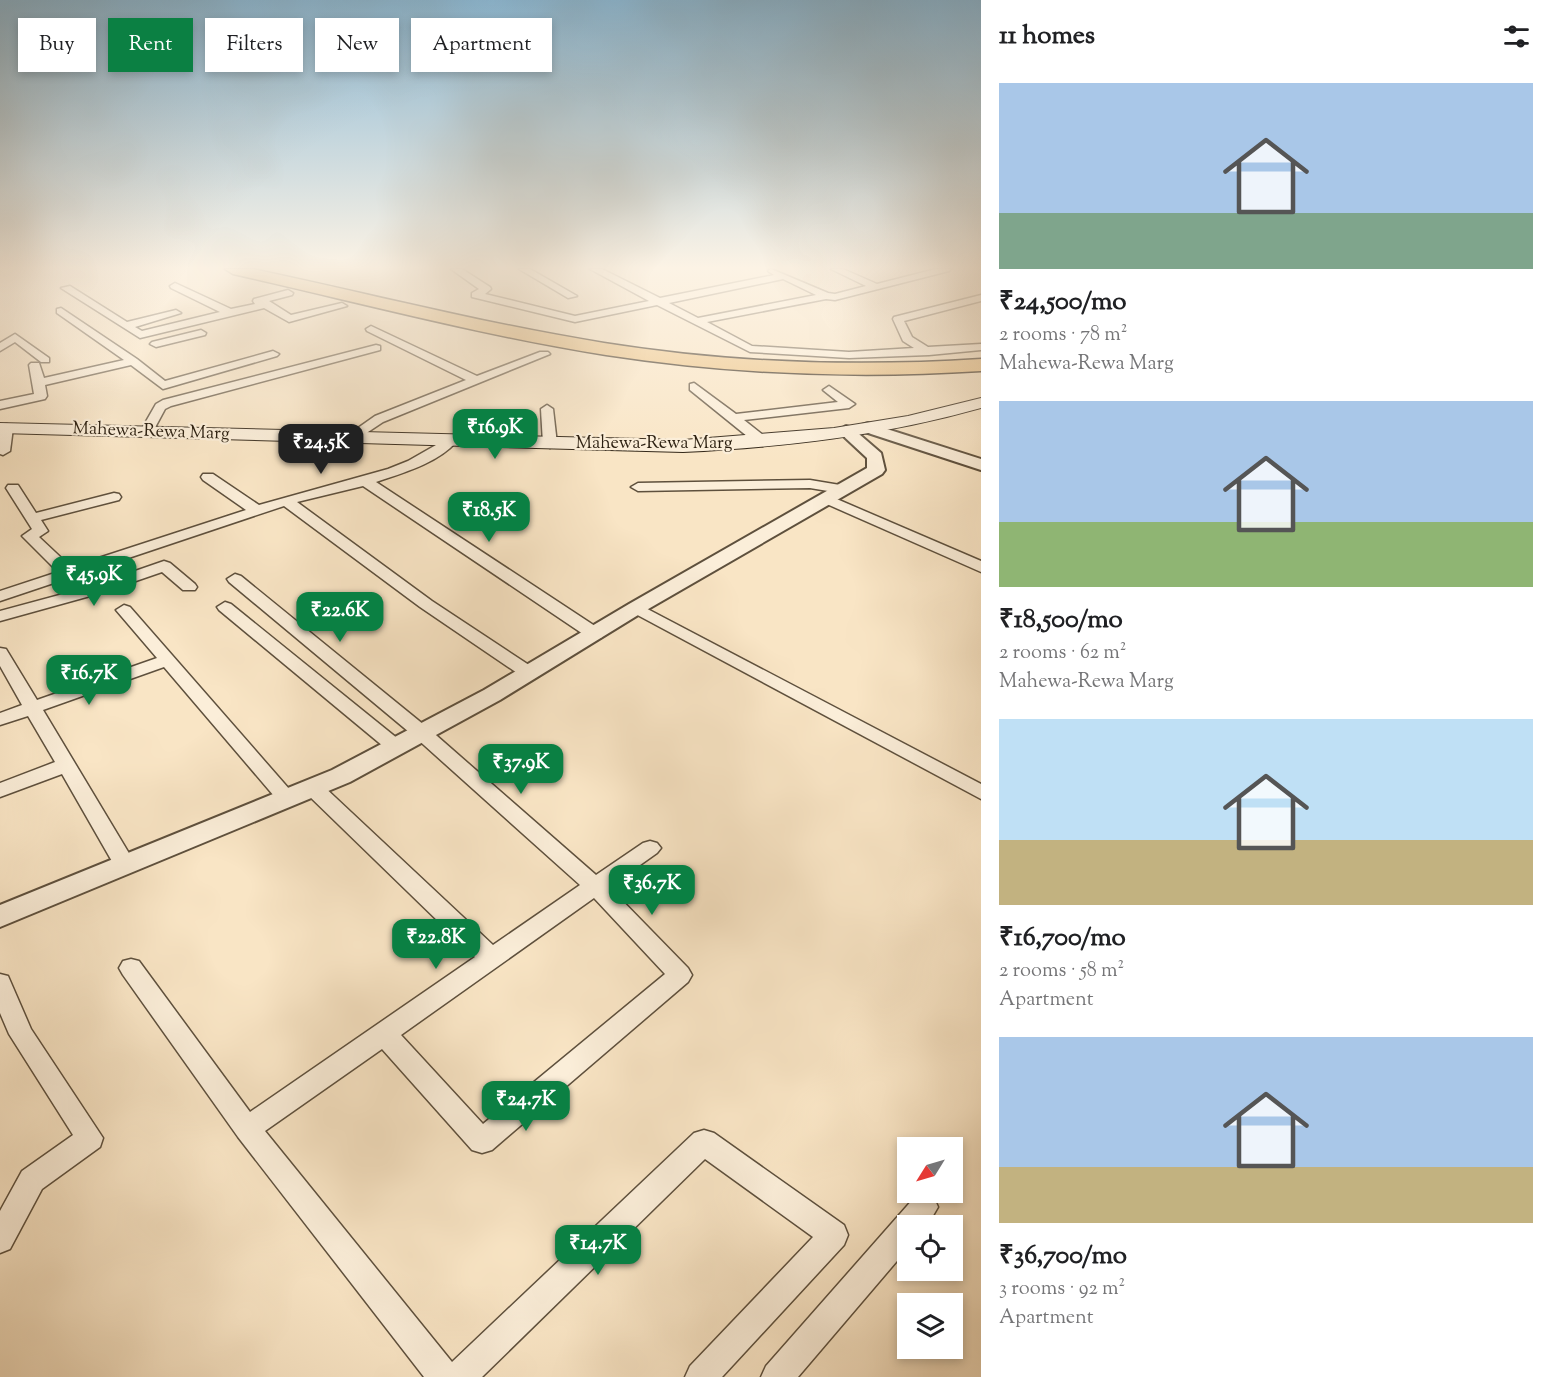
<!DOCTYPE html>
<html lang="en">
<head>
<meta charset="utf-8">
<style>
  :root { --surface:#fff; --page:#f6f6f6; --text:#202124; --muted:#757577; --accent:#0b8043 }
  body { margin:0; font-family:"Sorts Mill Goudy",serif; background:var(--page); color:var(--text); height:100vh; display:flex; flex-direction:column; font-size:22px; white-space:nowrap }
  * { box-sizing:border-box; margin:0 }
  p { font-size:20px; color:var(--muted) }
  .icon { flex:none; width:33px; height:33px; fill:none; stroke:currentColor; stroke-width:2; stroke-linecap:round; stroke-linejoin:round }
  .map { position:relative; flex:1; overflow:hidden }
  .drawer { display:flex; flex-direction:column; background:var(--surface); width:570px }
  .drawer>* { flex:none }
  .hud { position:absolute; left:18px; top:18px; width:570px; height:54px; display:flex; gap:12px }
  .needle { width:39px; rotate:233deg }
  .controls { position:absolute; left:897px; top:1137px; display:grid; gap:12px }
  .controls a { display:grid; place-items:center; width:66px; height:66px; border-radius:0px; background:var(--surface); box-shadow:0 3px 9px #0003; font-size:30px }
  .price { position:absolute; translate:-50% -51px; padding:0 14px; border-radius:12px; background:var(--accent); color:#fff; font-size:20px; line-height:39px; filter:drop-shadow(0 2px 3px #0008) }
  .price::after { content:''; position:absolute; left:50%; top:36px; width:18px; height:14px; margin-left:-9px; background:inherit; clip-path:polygon(0 0,100% 0,50% 100%) }
  .price.active { background:#222; color:#fff }
  ul { padding:0; list-style:none }
  li { display:grid; align-content:center; gap:12px; height:318px; padding:0 18px }
  li span { display:grid; place-items:center; height:186px; border-radius:0px; color:#555 }
  li>.icon { margin-inline-start:auto }
  span .icon { width:108px; height:108px; fill:#fffc; stroke-width:1 }
  li b { font-size:26px }
  h2 { display:flex; justify-content:space-between; align-items:center; height:72px; padding:0 18px; font-size:26px }
  .tag { padding:0 21px; border-radius:0px; background:var(--surface); box-shadow:0 3px 9px #0003; font-size:21px; line-height:54px }
  .tag.active { background:var(--accent); color:#fff }
  main { display:flex; flex:1; min-height:0 }
  .map>svg:first-child { display:block }
  .lines { fill:none; stroke-linecap:round; stroke-linejoin:round }
  .minor-casing { stroke:#5e503d; stroke-width:3 }
  .tertiary-casing { stroke:#5e503d; stroke-width:4 }
  .secondary-casing { stroke:#2b1f10; stroke-width:2 }
  .trunk-casing { stroke:#2b1f10; stroke-width:3 }
  .minor { fill:#fbeed9; fill-rule:evenodd }
  .tertiary { fill:#fbeed9; fill-rule:evenodd }
  .secondary { fill:#fbeed9; fill-rule:evenodd }
  .trunk { fill:#ecc282; fill-rule:evenodd }
  .labels { text-anchor:middle; dominant-baseline:central; stroke-width:4.5; stroke-linejoin:round; paint-order:stroke }
  .far-street-label { font-size:18px; fill:#2b1f10; stroke:#fbeed9 }
</style>
</head>
<body>
<main>
<div class="map">
<svg width="981" height="1377" viewBox="0 0 981 1377">
  <rect width="100%" height="100%" fill="#f9e5c5"/>
  <filter id="stains"><feTurbulence type="fractalNoise" baseFrequency=".00333" numOctaves="4"/><feColorMatrix values="0 0 0 0 .2 0 0 0 0 .09 0 0 0 0 .02 0 0 0 .5 -.17"/></filter>
  <radialGradient id="worn" r=".72"><stop offset=".6" stop-color="#630" stop-opacity="0"/><stop offset="1" stop-color="#630" stop-opacity=".3"/></radialGradient>
  <g class="lines">
    <defs>
      <g id="minor">
        <path d="M451,269H462L490,287L491,289L485,294L575,316L649,301L590,269H602L660,298L774,275L768,271L771,269L828,293L835,294L866,286L831,269H843L877,284L936,269H951L949,271L835,300L826,299L707,322L752,346L849,352L914,348L903,341L893,319L894,317L981,295V301L904,321L912,337L928,347L981,344V350L929,355L849,358L750,352L657,305L575,322L472,297V293L479,289ZM783,279L816,295L698,318L669,303Z"/>
        <path d="M519,269H530L577,296L568,298Z"/>
        <path d="M175,283L231,309L255,304L253,301L254,299L288,290L293,293L292,295L269,301L291,315L342,303L347,306L289,322L264,308L140,338L61,288L70,286L127,322L176,310L181,313L135,327L142,331L220,312L171,288L170,286Z"/>
        <path d="M61,308L137,359L165,381L273,351L279,354L277,356L163,389L131,365L45,385L47,396L45,399L0,409V401L34,394L29,365L31,363H39L44,378L124,360L57,313V309Z"/>
        <path d="M371,326L477,376L540,352H548L550,354L383,422L353,442L346,438L348,435L375,416L466,380L367,331L366,329Z"/>
        <path d="M201,330L206,333L205,335L156,347L150,344L152,342Z"/>
        <path d="M15,334L49,358V362H41L15,342L0,351V343Z"/>
        <path d="M376,345L380,346V350L171,406L165,409L151,435L146,436L140,432L156,404L163,400Z"/>
        <path d="M694,383L736,414L838,402L823,390L829,386L855,404L849,408L744,420L768,439L770,442L763,446L758,445L690,390V384Z"/>
        <path d="M547,405L553,409L557,444L550,448L543,444L541,409Z"/>
        <path d="M7,424L13,428L10,451L3,455L0,454V431L2,425Z"/>
        <path d="M450,437L457,441C438,463 403,473 376,482L601,630L603,634L601,638H589L363,486L297,502L432,601L535,669L538,673L535,677H523L420,607L284,506L0,601V591L58,572L22,536L32,529L6,488L8,485H18L36,513L114,493L119,494L121,497L119,500L41,520L48,531L39,537L71,567L246,510L203,480L201,477L203,474H213L259,505L388,469L408,461Z"/>
        <path d="M810,480L840,485L847,489L840,493L810,488L638,491L631,487L638,483Z"/>
        <path d="M825,494L981,561V572L820,501L818,498Z"/>
        <path d="M164,561L170,563L195,584L197,587L195,590H183L162,572L101,593L0,621V611L89,587Z"/>
        <path d="M235,574L241,576L429,729L596,875L643,843L650,841L657,843L661,848L657,853L609,887L688,968L692,975L688,982L492,1150L482,1153L472,1150L382,1049L265,1131L452,1362L694,1133L704,1130L714,1133L844,1225L848,1235L844,1245L722,1377H685L690,1366L813,1237L705,1159L482,1377H424L238,1137L123,975L119,968L123,961L131,959L139,961L250,1112L475,957L306,793L303,788L306,783L313,781L320,783L493,945L580,885L415,737L229,582L227,579ZM594,898L665,974L483,1124L401,1035Z"/>
        <path d="M225,602L231,604L403,743L406,747L403,751H389L219,610L217,607Z"/>
        <path d="M636,603L981,784V799L630,611L628,608L630,605Z"/>
        <path d="M124,605L130,607L297,798L294,803L287,805L280,803L164,667L43,710L136,865L133,870L125,873L117,870L62,774L0,797V783L55,762L28,716L0,725V713L22,705L0,666V648L6,649L37,700L157,658L116,610Z"/>
        <path d="M0,974L8,976L31,1029L103,1138L100,1147L42,1189L10,1249L0,1253V1211L22,1171L73,1135L9,1034L0,1013Z"/>
        <path d="M924,1194L934,1198L938,1207L927,1226H908V1248L798,1377H761L766,1366L914,1198Z"/>
      </g>
      <g id="tertiary">
        <path d="M868,423L981,459V470L862,431L860,428L862,425Z"/>
        <path d="M846,426L852,428L881,453L885,470L882,474L643,612L500,700L350,782L0,927V905L332,770L484,690L629,604L867,468V458L838,431Z"/>
      </g>
      <path id="secondary" d="M981,398V408C883,436 784,447 683,452L0,433V423L683,440L834,428L908,416Z"/>
      <path id="trunk" d="M225,269H253C370,294 486,324 604,343C729,363 855,367 981,359V371C855,379 730,374 606,355C480,335 357,302 233,274Z"/>
    </defs>
    <use href="#minor" class="minor-casing"/>
    <use href="#tertiary" class="tertiary-casing"/>
    <use href="#secondary" class="secondary-casing"/>
    <use href="#trunk" class="trunk-casing"/>
    <use href="#minor" class="minor"/>
    <use href="#tertiary" class="tertiary"/>
    <use href="#secondary" class="secondary"/>
    <use href="#trunk" class="trunk"/>
  </g>
  <linearGradient id="sky" x2="0" y2="1"><stop stop-color="#8ab8d5"/><stop offset="0.58" stop-color="#fcf3e5"/><stop offset="1" stop-color="#fcf3e5" stop-opacity="0"/></linearGradient>
  <rect width="981" height="461" fill="url(#sky)"/>
  <g class="labels">
    <g class="far-street-label">
      <text transform="translate(151 432) rotate(2)">Mahewa-Rewa Marg</text>
      <text x="654" y="444">Mahewa-Rewa Marg</text>
    </g>
  </g>
  <rect width="100%" height="100%" filter="url(#stains)"/>
  <rect width="100%" height="100%" fill="url(#worn)"/>
</svg>
<div class="controls">
<a><svg class="needle" viewBox="-14 -14 28 28"><path d="M0-13l5 13h-10z" fill="#e53935"/><path d="M0 13l5-13h-10z" fill="#757577"/></svg></a>
<a><svg class="icon" aria-label="locate" viewBox="0 0 24 24"><circle cx="12" cy="12" r="6"/><path d="M12 2v4M12 18v4M2 12h4M18 12h4"/></svg></a>
<a><svg class="icon" aria-label="layers" viewBox="0 0 24 24"><path d="M12 4l9 5-9 5-9-5zM3 14l9 5 9-5"/></svg></a>
</div>
<b class="price" style="left:495px;top:460px">₹16.9K</b>
<b class="price active" style="left:321px;top:475px">₹24.5K</b>
<b class="price" style="left:489px;top:543px">₹18.5K</b>
<b class="price" style="left:94px;top:607px">₹45.9K</b>
<b class="price" style="left:340px;top:643px">₹22.6K</b>
<b class="price" style="left:89px;top:706px">₹16.7K</b>
<b class="price" style="left:521px;top:795px">₹37.9K</b>
<b class="price" style="left:652px;top:916px">₹36.7K</b>
<b class="price" style="left:436px;top:970px">₹22.8K</b>
<b class="price" style="left:526px;top:1132px">₹24.7K</b>
<b class="price" style="left:598px;top:1276px">₹14.7K</b>
<div class="hud">
<a class="tag">Buy</a>
<a class="tag active">Rent</a>
<a class="tag">Filters</a>
<a class="tag">New</a>
<a class="tag">Apartment</a>
</div>
</div>
<section class="drawer">
<h2>11 homes<svg class="icon" aria-label="filters" viewBox="0 0 24 24"><path d="M4 7h16M4 17h16"/><circle cx="9" cy="7" r="2"/><circle cx="15" cy="17" r="2"/></svg></h2>
<ul>
<li><span style="background:linear-gradient(#a9c7e8 70%,#7fa58c 0)"><svg class="icon" aria-label="home" viewBox="0 0 24 24"><path d="M3 11l9-7 9 7M6 9v11h12V9"/></svg></span><div><b>₹24,500/mo</b><p>2 rooms · 78 m²</p><p>Mahewa-Rewa Marg</p></div></li>
<li><span style="background:linear-gradient(#a9c7e8 65%,#8fb573 0)"><svg class="icon" aria-label="home" viewBox="0 0 24 24"><path d="M3 11l9-7 9 7M6 9v11h12V9"/></svg></span><div><b>₹18,500/mo</b><p>2 rooms · 62 m²</p><p>Mahewa-Rewa Marg</p></div></li>
<li><span style="background:linear-gradient(#bfe0f5 65%,#c2b280 0)"><svg class="icon" aria-label="home" viewBox="0 0 24 24"><path d="M3 11l9-7 9 7M6 9v11h12V9"/></svg></span><div><b>₹16,700/mo</b><p>2 rooms · 58 m²</p><p>Apartment</p></div></li>
<li><span style="background:linear-gradient(#a9c7e8 70%,#c2b280 0)"><svg class="icon" aria-label="home" viewBox="0 0 24 24"><path d="M3 11l9-7 9 7M6 9v11h12V9"/></svg></span><div><b>₹36,700/mo</b><p>3 rooms · 92 m²</p><p>Apartment</p></div></li>
</ul>
</section>
</main>
</body>
</html>
